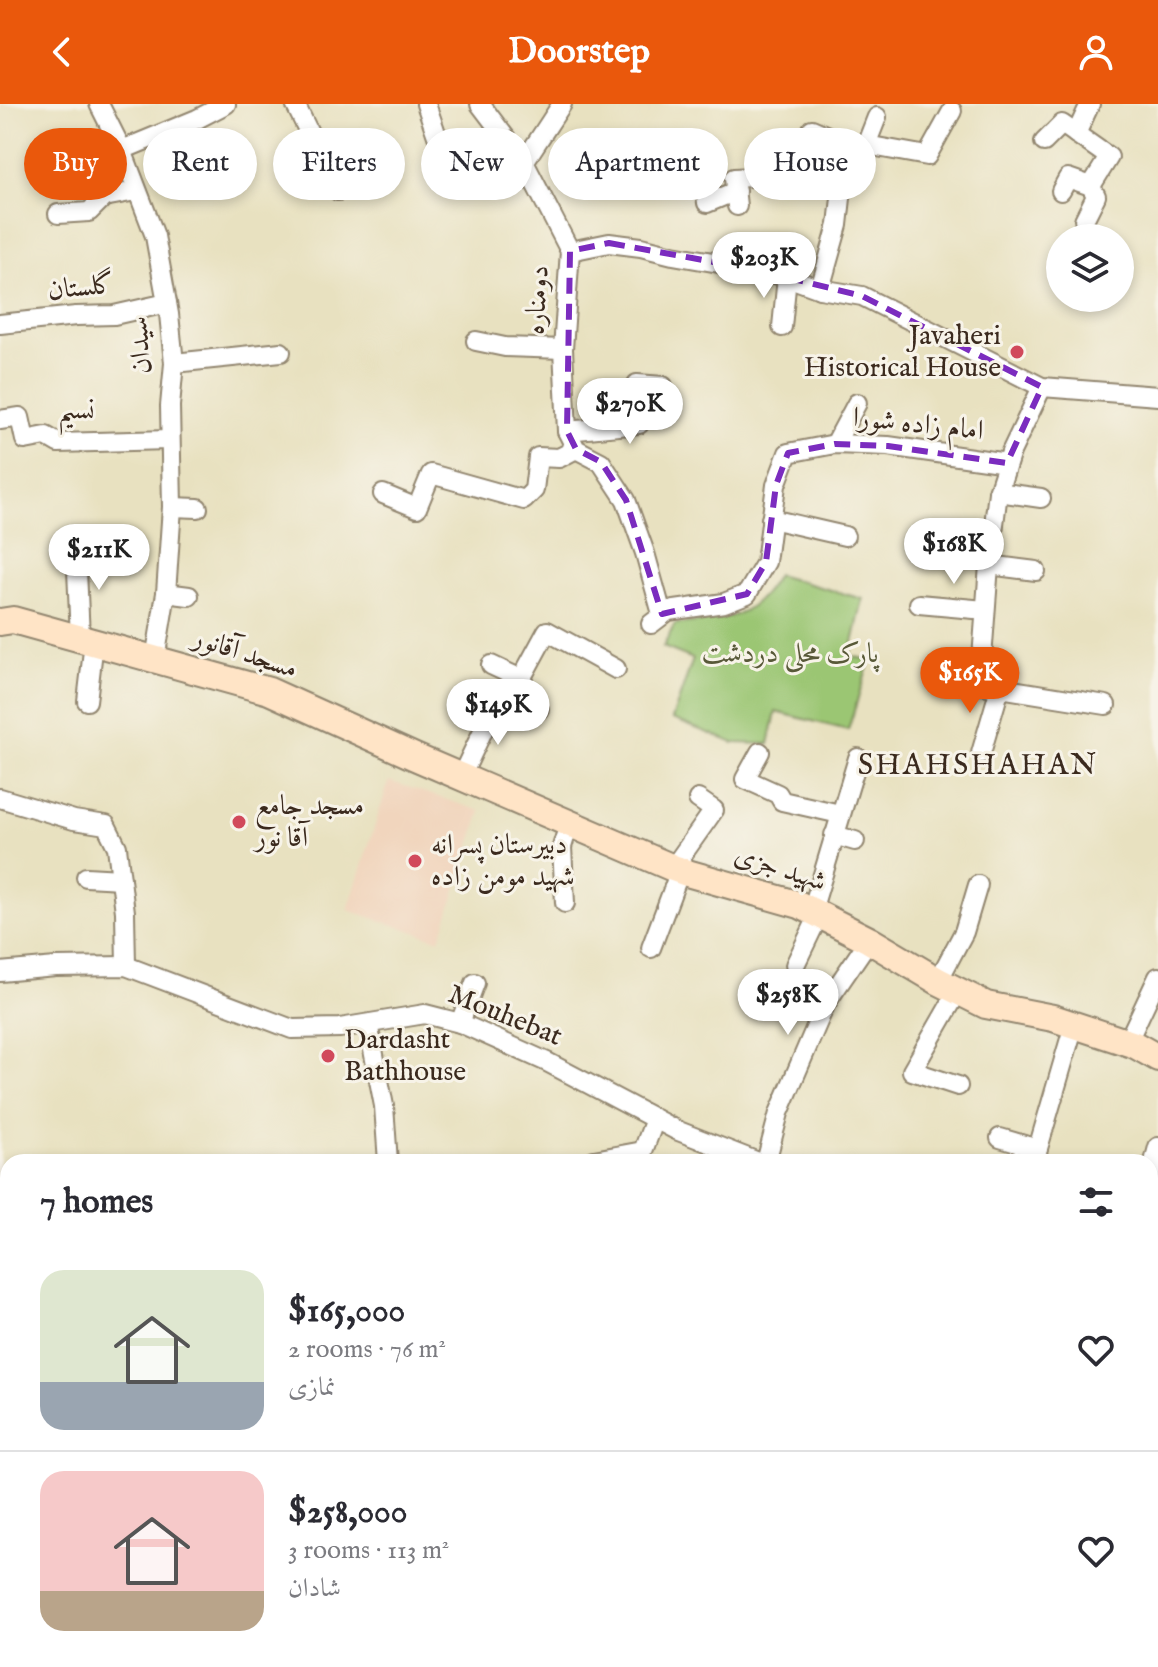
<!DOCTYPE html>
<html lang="en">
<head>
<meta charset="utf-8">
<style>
  :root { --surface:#fff; --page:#f7f7f7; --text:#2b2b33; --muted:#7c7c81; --line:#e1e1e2; --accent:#ea580c }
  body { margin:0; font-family:"IM FELL English",Amiri,serif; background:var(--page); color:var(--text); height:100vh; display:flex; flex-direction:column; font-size:30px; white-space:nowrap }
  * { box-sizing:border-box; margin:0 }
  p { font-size:26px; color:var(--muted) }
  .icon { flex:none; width:44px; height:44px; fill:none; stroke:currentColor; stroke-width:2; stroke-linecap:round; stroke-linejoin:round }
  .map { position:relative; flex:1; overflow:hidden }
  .details { position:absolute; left:0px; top:1050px; width:1158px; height:514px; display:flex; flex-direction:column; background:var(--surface); border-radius:24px 24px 0 0; box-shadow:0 4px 12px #0003 }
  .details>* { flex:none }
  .hud { position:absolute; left:24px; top:24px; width:1110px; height:72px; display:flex; gap:16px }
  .controls { position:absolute; left:1046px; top:120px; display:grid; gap:16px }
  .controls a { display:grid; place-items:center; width:88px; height:88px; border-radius:50%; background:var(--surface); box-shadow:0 4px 12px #0003; font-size:40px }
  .price { position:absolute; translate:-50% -68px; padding:0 18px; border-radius:28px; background:#fff; color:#222; font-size:26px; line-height:52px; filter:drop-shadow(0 2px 4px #0008) }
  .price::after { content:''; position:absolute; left:50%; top:48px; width:24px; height:18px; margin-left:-12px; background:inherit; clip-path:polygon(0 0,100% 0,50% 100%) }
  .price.on { background:var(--accent); color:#fff }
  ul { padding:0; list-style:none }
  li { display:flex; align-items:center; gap:24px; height:200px; padding:0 40px }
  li+li { border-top:2px solid var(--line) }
  li span { display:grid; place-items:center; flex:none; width:224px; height:160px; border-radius:24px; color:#555 }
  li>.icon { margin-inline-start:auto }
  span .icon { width:96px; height:96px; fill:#fffc; stroke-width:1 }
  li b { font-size:34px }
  h2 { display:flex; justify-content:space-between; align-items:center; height:96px; padding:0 40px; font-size:34px }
  .pill { padding:0 28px; border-radius:36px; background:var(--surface); box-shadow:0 4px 12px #0003; font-size:28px; line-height:72px }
  .pill.on { background:var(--accent); color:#fff }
  header { display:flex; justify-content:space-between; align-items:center; height:104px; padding:0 40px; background:var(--accent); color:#fff; font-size:36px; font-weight:800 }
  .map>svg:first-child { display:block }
  .built { fill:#f1d5bd }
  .green { fill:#9bc673; stroke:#6b7848; stroke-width:2 }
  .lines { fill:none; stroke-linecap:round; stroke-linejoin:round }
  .street-casing { stroke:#92866f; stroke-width:22 }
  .secondary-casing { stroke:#92866f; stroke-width:30 }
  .street { stroke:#fff; stroke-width:18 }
  .secondary { stroke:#ffe4c6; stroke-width:26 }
  .marked { fill:none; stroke:#7b2cbf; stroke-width:6; stroke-dasharray:16 10; stroke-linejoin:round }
  .poi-dot { fill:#d1495b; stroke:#f7f3e8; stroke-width:3 }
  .labels { text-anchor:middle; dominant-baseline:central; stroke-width:6; stroke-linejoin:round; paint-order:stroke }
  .street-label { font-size:28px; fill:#3b2a1e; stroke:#f7f3e8 }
  .poi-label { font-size:28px; fill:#3b2a1e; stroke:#f7f3e8; text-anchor:start }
  .park-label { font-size:28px; fill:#585938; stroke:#f7f3e8 }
  .neighbourhood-label { font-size:30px; letter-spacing:2px; fill:#3b2a1e; stroke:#f7f3e8 }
</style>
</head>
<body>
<header><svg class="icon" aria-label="back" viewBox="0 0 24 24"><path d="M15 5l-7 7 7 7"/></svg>Doorstep<svg class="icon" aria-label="person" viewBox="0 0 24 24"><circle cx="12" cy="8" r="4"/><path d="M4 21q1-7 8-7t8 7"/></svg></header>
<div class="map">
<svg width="1158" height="1563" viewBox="0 0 1158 1563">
  <rect width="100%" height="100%" fill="#f7f3e8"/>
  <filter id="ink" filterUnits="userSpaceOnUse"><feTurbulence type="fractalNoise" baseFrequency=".0125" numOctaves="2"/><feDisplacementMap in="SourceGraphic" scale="16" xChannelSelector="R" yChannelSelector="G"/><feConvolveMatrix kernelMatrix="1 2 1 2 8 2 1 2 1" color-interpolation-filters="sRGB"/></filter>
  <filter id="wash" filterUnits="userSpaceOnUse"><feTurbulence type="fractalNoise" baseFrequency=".006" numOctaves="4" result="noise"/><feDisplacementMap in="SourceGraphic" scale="32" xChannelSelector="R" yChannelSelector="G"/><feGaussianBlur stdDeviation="1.8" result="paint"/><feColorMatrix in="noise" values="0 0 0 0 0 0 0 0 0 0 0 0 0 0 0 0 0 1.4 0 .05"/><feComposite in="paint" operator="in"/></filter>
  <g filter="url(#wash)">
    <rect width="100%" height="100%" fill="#e8e1c0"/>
    <path class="built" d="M389,677L481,707L440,836L348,806Z"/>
    <path class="green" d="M777,471L863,495L850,552L870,556L848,626L776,608L769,640L734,639L672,615L693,555L663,543L675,520C725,515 750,518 777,471Z"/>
  </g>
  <g filter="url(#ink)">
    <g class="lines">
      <defs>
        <g id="street">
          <path d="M99,0L122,46L155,132L169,210L174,259L170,302L172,403L166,489L155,555"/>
          <path d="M295,0L338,87"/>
          <path d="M426,0L437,32"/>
          <path d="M480,0L524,58L570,147L563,245L567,327L576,345L601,358L626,396L645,449L662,510"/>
          <path d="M812,25L853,43"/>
          <path d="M1076,30L1090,0"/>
          <path d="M1044,38L1062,20L1109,53L1091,82L1096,92L1084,116"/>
          <path d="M866,41L927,52L952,7"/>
          <path d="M122,46L197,15L226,0"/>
          <path d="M524,58L562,0"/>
          <path d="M1061,87L1068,74L1091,82"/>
          <path d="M706,90L707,99L736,87"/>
          <path d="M737,102L734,74L786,71L842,85"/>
          <path d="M58,110L89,108L104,93L136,87"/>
          <path d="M570,147L609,139L641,143L673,151L753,165L787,173L820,185L862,192L1042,283L1158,292"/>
          <path d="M820,185L838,121L842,85L853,43L866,41L877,13"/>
          <path d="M0,220L76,212L114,211L167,199"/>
          <path d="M782,223L787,173"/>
          <path d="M476,237L505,243L563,245"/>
          <path d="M174,259L281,248"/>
          <path d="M0,316L20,313L25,336L46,332L58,339L169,336"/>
          <path d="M567,327L639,320L637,280L663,282"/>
          <path d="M835,340L857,299"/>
          <path d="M998,388L1041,394"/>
          <path d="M383,390L417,404L431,370L524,396L534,386L538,353L559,354L576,345"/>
          <path d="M172,403L198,404"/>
          <path d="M771,415L845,432"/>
          <path d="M76,443L80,534"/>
          <path d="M989,461L1036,467"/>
          <path d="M166,489L189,492"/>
          <path d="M919,500L985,506"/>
          <path d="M651,520L668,507L724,499L747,490L766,458L776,381L788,349L835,340L888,342L1007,359"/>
          <path d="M491,561L521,575"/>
          <path d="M938,574L1106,601"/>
          <path d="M980,581L989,461L998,388L1011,348L1042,283"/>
          <path d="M514,588L539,605"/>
          <path d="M492,592L508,599L547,527L616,565"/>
          <path d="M87,597L94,538"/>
          <path d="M760,648L745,675L778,690L782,697L840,710"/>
          <path d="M981,649L1000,584"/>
          <path d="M461,673L498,595"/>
          <path d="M0,694L74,716L106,721L117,743L125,808L126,862"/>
          <path d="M834,731L855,737"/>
          <path d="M673,764L714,706L698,695"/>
          <path d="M86,773L121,775"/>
          <path d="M565,799L562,743L569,720"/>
          <path d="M812,807L858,654"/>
          <path d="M651,844L680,767"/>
          <path d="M795,861L819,811"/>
          <path d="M0,868L56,863L126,862L292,925L340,924L425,910L460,919L547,958L676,1026L758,1058"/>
          <path d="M938,877L964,828L978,781"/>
          <path d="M460,919L475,879"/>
          <path d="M368,920L384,1002L388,1058"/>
          <path d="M1127,939L1158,873"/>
          <path d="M958,982L912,967L958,887"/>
          <path d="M1000,1034L1038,1045"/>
          <path d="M594,1056L643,1047L655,1015"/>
          <path d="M766,1058L779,1009L826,899L869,836"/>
          <path d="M1034,1058L1074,921"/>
          <path d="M1150,1073L1158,1043"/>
          <path d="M1150,1195L1158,1197"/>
          <path d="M0,1203L8,1200"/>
          <path d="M1150,1534H1158"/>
          <path d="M511,1556L512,1563"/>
          <path d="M796,1556L797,1563"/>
          <path d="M904,1556V1563"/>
          <path d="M1011,1556V1563"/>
          <path d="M1109,1563V1556"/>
        </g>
        <g id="secondary">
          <path d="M0,518L13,516L269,587L415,653L673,764L687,769L800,801L869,836L938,877L986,901L1053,914L1135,941L1158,954"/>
          <path d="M0,1240L8,1250"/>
          <path d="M0,1295L8,1306"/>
          <path d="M0,1522L8,1508"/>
          <path d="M189,1556L194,1563"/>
          <path d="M238,1556L244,1563"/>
        </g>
      </defs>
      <use href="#street" class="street-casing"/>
      <use href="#secondary" class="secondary-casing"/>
      <use href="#street" class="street"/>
      <use href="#secondary" class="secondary"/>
    </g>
  </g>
  <path class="marked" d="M609,139L753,165L862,192L1042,283L1007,359L888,342L835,340L788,349L776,381L766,458L747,490L662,510L626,396L601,358L576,345L567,327L570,147Z"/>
  <g class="poi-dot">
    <circle cx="1017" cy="248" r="8"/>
    <circle cx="239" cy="718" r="8"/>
    <circle cx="415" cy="757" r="8"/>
    <circle cx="328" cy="952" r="8"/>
  </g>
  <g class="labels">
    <g class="street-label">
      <text transform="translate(81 184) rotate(-6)">گلستان</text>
      <text transform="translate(538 196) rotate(-86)">دومناره</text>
      <text transform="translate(141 241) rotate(-94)">سیدان</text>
      <text transform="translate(77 307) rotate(5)">نسیم</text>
      <text transform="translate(918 321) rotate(6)">امام زاده شورا</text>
      <text transform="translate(245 550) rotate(18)">مسجد آقانور</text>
      <text transform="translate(780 765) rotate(18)">شهید جزی</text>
      <text transform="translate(505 912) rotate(22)">Mouhebat</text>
    </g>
    <g class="poi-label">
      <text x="1001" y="232" text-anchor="end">Javaheri<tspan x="1001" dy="32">Historical House</tspan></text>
      <text x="255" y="702">مسجد جامع<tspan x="255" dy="32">آقا نور</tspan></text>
      <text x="431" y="741">دبیرستان پسرانه<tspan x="431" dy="32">شهید مومن زاده</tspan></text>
      <text x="344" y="936">Dardasht<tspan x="344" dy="32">Bathhouse</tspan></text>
    </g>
    <g class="park-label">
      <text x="790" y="550">پارک محلی دردشت</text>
    </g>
    <g class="neighbourhood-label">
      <text x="978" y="662">SHAHSHAHAN</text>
    </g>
  </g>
</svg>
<div class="controls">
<a><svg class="icon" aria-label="layers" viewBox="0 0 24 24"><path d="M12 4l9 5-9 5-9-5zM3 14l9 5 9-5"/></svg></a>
</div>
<b class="price" style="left:764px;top:196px">$203K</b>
<b class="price" style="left:630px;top:342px">$270K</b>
<b class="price" style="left:954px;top:482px">$168K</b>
<b class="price" style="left:99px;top:488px">$211K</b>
<b class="price on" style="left:970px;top:611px">$165K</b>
<b class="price" style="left:498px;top:643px">$149K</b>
<b class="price" style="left:788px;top:933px">$258K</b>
<div class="hud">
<a class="pill on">Buy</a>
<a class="pill">Rent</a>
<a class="pill">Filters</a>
<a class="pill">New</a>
<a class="pill">Apartment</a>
<a class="pill">House</a>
</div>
<section class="details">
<h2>7 homes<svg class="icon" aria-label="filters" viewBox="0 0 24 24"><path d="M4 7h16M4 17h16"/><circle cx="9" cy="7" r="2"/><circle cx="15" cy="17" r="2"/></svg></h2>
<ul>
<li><span style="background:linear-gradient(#dfe7d0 70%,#9aa5b1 0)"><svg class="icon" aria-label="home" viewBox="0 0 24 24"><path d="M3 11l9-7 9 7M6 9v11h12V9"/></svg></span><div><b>$165,000</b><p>2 rooms · 76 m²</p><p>نمازی</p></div><svg class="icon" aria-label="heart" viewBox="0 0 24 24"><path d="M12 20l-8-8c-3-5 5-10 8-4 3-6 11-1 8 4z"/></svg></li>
<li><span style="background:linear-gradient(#f6c9c9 75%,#b9a48a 0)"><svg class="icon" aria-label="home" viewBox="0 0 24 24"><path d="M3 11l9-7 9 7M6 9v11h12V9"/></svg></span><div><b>$258,000</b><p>3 rooms · 113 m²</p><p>شادان</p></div><svg class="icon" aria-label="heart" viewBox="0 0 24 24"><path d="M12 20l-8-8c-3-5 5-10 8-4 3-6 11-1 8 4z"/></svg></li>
</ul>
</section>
</div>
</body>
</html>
